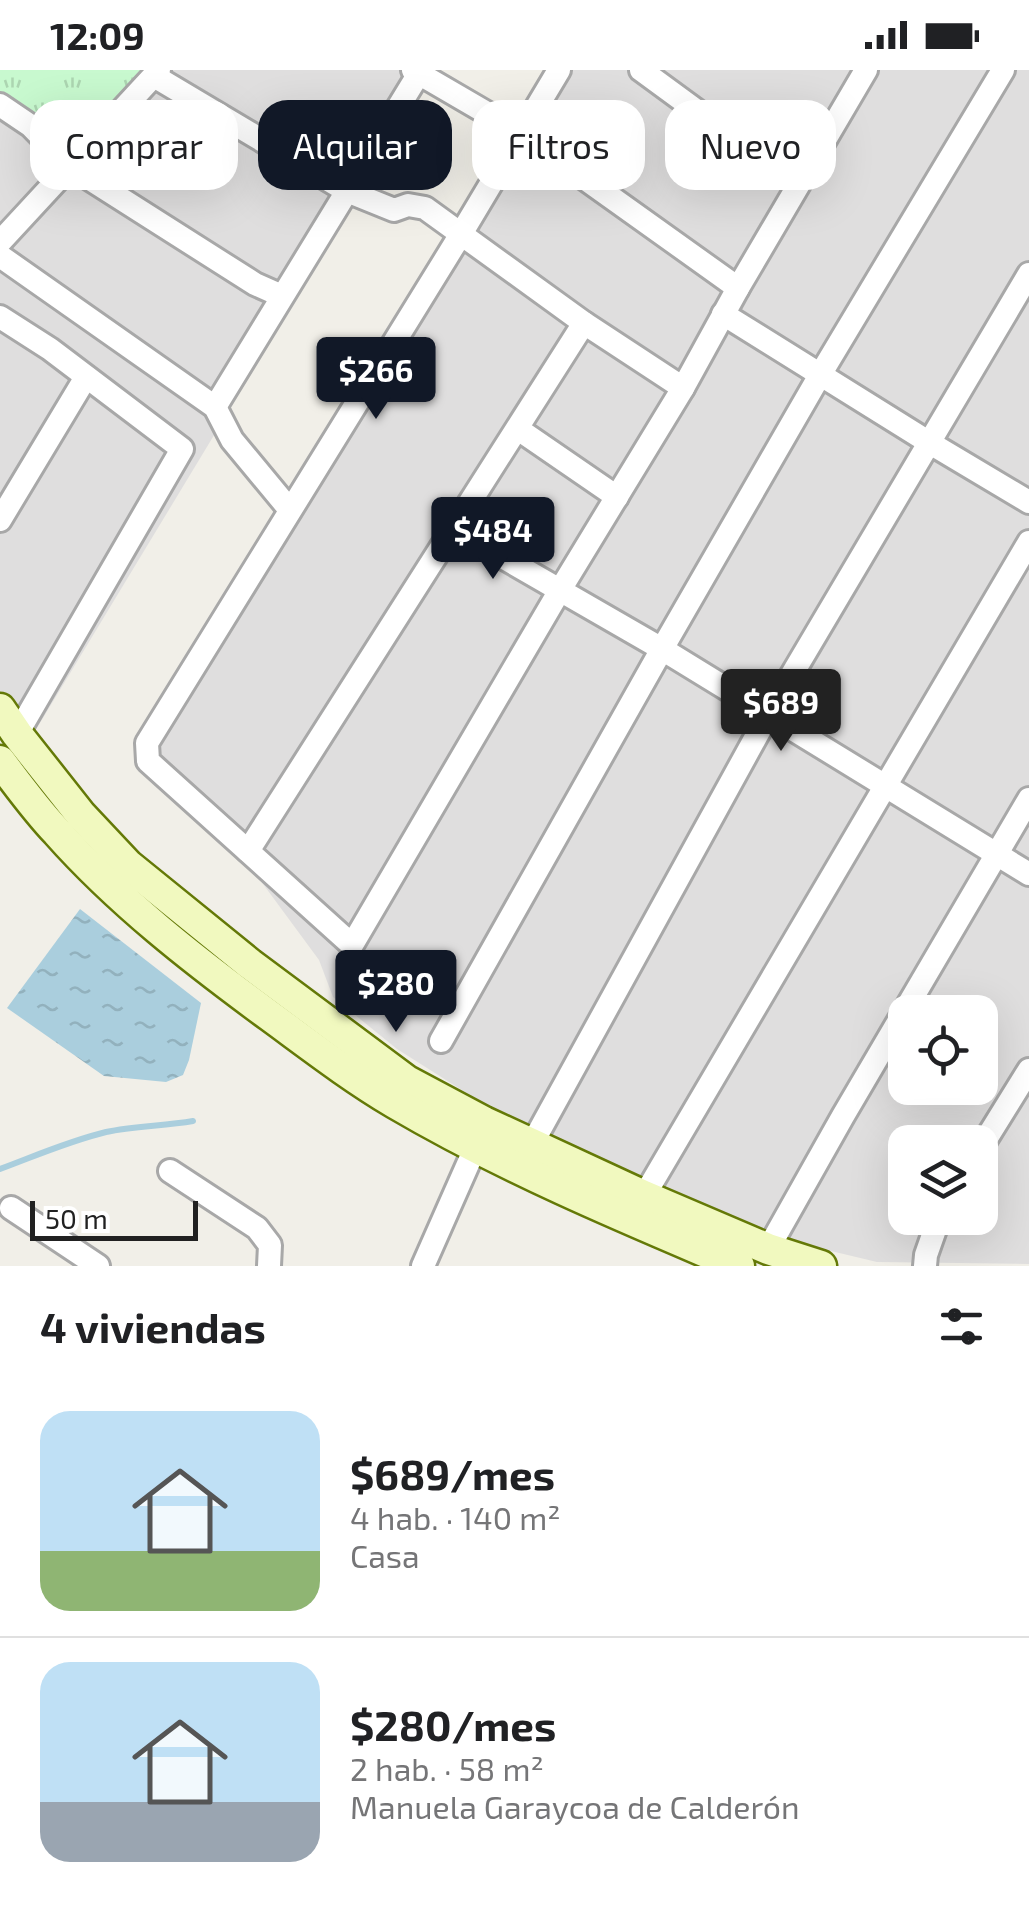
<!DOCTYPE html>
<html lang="es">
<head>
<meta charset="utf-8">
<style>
  :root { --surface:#fff; --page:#f2f2f2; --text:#202124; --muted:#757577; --line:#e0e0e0; --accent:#111827 }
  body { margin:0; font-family:"Exo 2",sans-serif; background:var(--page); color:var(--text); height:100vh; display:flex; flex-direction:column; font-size:38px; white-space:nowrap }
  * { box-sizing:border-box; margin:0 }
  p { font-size:32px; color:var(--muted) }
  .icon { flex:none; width:55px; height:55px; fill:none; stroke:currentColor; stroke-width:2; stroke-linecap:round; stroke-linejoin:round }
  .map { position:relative; height:1196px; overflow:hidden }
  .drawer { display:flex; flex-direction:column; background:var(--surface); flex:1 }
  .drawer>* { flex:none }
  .guide { position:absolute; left:30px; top:30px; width:970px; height:90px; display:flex; gap:20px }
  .fabs { position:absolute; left:888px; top:925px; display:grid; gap:20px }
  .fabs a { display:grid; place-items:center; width:110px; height:110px; border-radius:20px; background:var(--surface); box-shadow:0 10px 40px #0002; font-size:50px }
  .scale { position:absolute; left:30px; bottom:25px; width:168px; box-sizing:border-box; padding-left:10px; border:5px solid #212121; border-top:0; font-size:28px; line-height:35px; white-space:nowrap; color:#212121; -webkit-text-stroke:8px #fff; paint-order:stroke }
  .price { position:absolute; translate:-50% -85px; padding:0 22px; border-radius:10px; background:var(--accent); color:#fff; font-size:32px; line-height:65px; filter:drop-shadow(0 2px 5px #0008) }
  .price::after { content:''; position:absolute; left:50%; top:60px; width:30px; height:22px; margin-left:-15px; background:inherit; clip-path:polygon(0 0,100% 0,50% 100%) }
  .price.active { background:#222; color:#fff }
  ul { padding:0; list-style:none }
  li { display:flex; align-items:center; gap:30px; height:250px; padding:0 40px }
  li+li { border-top:2px solid var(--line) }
  li span { display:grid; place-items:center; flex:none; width:280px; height:200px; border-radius:30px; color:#555 }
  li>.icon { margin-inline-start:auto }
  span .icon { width:120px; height:120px; fill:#fffc; stroke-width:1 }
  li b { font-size:42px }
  h2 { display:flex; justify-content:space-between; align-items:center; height:120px; padding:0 40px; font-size:42px }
  .tag { padding:0 35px; border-radius:30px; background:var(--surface); box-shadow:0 10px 40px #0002; font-size:35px; line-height:90px }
  .tag.active { background:var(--accent); color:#fff }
  .status { display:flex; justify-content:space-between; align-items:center; height:70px; padding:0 50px; background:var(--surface); direction:ltr }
  .status svg { height:28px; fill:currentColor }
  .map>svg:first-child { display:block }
  .residential { fill:#dfdede; fill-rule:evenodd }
  .park { fill:url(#park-tufts) }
  .water { fill:url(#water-ripples) }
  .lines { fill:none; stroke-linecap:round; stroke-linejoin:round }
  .stream { stroke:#aacedd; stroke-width:6 }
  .street-casing { stroke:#a8a8a8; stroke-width:28 }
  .secondary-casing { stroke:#647907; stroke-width:35 }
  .street { stroke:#fff; stroke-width:22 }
  .secondary { stroke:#f1f9bf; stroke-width:30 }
</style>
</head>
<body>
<div class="status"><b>12:09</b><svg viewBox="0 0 49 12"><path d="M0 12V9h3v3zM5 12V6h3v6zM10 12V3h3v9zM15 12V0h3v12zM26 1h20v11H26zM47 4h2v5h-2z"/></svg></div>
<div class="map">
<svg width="1029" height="1196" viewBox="0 0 1029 1196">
  <defs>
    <pattern id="park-tufts" width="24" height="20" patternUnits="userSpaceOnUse" patternTransform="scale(2.5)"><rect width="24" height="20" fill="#c8f9cf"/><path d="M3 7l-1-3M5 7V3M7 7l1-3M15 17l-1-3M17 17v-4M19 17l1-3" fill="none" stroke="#acd5b1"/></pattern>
    <pattern id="water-ripples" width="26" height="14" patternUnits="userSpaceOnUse" patternTransform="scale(2.5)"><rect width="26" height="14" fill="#aacedd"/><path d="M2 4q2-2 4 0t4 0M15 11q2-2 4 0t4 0" fill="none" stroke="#92b1bd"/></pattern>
  </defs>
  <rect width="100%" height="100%" fill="#f1efe8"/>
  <g class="residential">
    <path d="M0,0H435L26,676L0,640Z"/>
    <path d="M550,0H1029V1194L877,1192L785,1170L517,1055L397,979L333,927L319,890L246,791L148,691ZM905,942H980V1018H905ZM905,1072H980V1148H905Z"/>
  </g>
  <path class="park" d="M0,0H159L71,97L0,35Z"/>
  <path class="water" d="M80,839L201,933L189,990L183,1005L166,1012L104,1006L7,938Z"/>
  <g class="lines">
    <path class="stream" d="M0,1099C35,1086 69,1071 106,1062C135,1056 164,1056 193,1051"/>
    <defs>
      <g id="street">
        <path d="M413,0L521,63L738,218"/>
        <path d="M559,0L461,164L147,673L148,691L352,875L560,520L683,318L738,218L866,0"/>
        <path d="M641,0L798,115"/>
        <path d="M154,6L347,121L394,140L408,135L425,138L584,253L683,318"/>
        <path d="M0,35L31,56L71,97L255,214L282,226"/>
        <path d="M0,172L159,0"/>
        <path d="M0,186L215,337L232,370L290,440"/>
        <path d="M723,244L930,373L1029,432"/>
        <path d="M0,247L50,279L182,379L17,664"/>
        <path d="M215,337L421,0"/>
        <path d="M518,359L617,427"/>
        <path d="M0,450L86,307"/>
        <path d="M452,458L662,579L1029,804"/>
        <path d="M248,781L584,253"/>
        <path d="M441,971L662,579L820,305L1003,0"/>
        <path d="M532,1074L768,645L1029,204"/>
        <path d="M980,1079L1029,1000"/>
        <path d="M170,1101L257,1158L270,1175L269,1196"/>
        <path d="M644,1126L1029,472"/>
        <path d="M11,1138L98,1196"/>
        <path d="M768,1179L843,1046L1029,729"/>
        <path d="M423,1196L476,1076"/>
        <path d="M925,1196L926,1185L939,1148"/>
      </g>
      <g id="secondary">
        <path d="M0,639L17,664L81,745L128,795L250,894L407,1011L484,1052L644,1126L768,1179L821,1196"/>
        <path d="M0,691C18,715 36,740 57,762C119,832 195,891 270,946C311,976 351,1007 395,1033C504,1097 623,1147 739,1196"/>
      </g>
    </defs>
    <use href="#street" class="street-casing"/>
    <use href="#secondary" class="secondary-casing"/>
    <use href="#street" class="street"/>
    <use href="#secondary" class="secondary"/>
  </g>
</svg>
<div class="fabs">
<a><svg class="icon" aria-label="locate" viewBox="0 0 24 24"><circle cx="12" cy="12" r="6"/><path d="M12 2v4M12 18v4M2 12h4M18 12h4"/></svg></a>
<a><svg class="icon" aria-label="layers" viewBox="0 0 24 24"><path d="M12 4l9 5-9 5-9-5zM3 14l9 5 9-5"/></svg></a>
</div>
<div class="scale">50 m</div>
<b class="price" style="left:376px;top:352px">$266</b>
<b class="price" style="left:493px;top:512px">$484</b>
<b class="price active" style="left:781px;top:684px">$689</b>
<b class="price" style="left:396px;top:965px">$280</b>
<div class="guide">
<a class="tag">Comprar</a>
<a class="tag active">Alquilar</a>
<a class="tag">Filtros</a>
<a class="tag">Nuevo</a>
</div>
</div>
<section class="drawer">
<h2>4 viviendas<svg class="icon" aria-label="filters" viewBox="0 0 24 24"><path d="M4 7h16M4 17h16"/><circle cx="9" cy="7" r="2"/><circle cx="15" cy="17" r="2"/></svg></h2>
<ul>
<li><span style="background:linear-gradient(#bfe0f5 70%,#8fb573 0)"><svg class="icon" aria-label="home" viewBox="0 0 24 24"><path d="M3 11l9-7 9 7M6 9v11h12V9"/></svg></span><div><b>$689/mes</b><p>4 hab. · 140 m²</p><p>Casa</p></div></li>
<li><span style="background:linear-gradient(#bfe0f5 70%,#9aa5b1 0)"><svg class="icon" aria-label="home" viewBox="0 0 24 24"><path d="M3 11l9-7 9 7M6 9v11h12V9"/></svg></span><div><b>$280/mes</b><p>2 hab. · 58 m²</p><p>Manuela Garaycoa de Calderón</p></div></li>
</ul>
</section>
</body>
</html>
